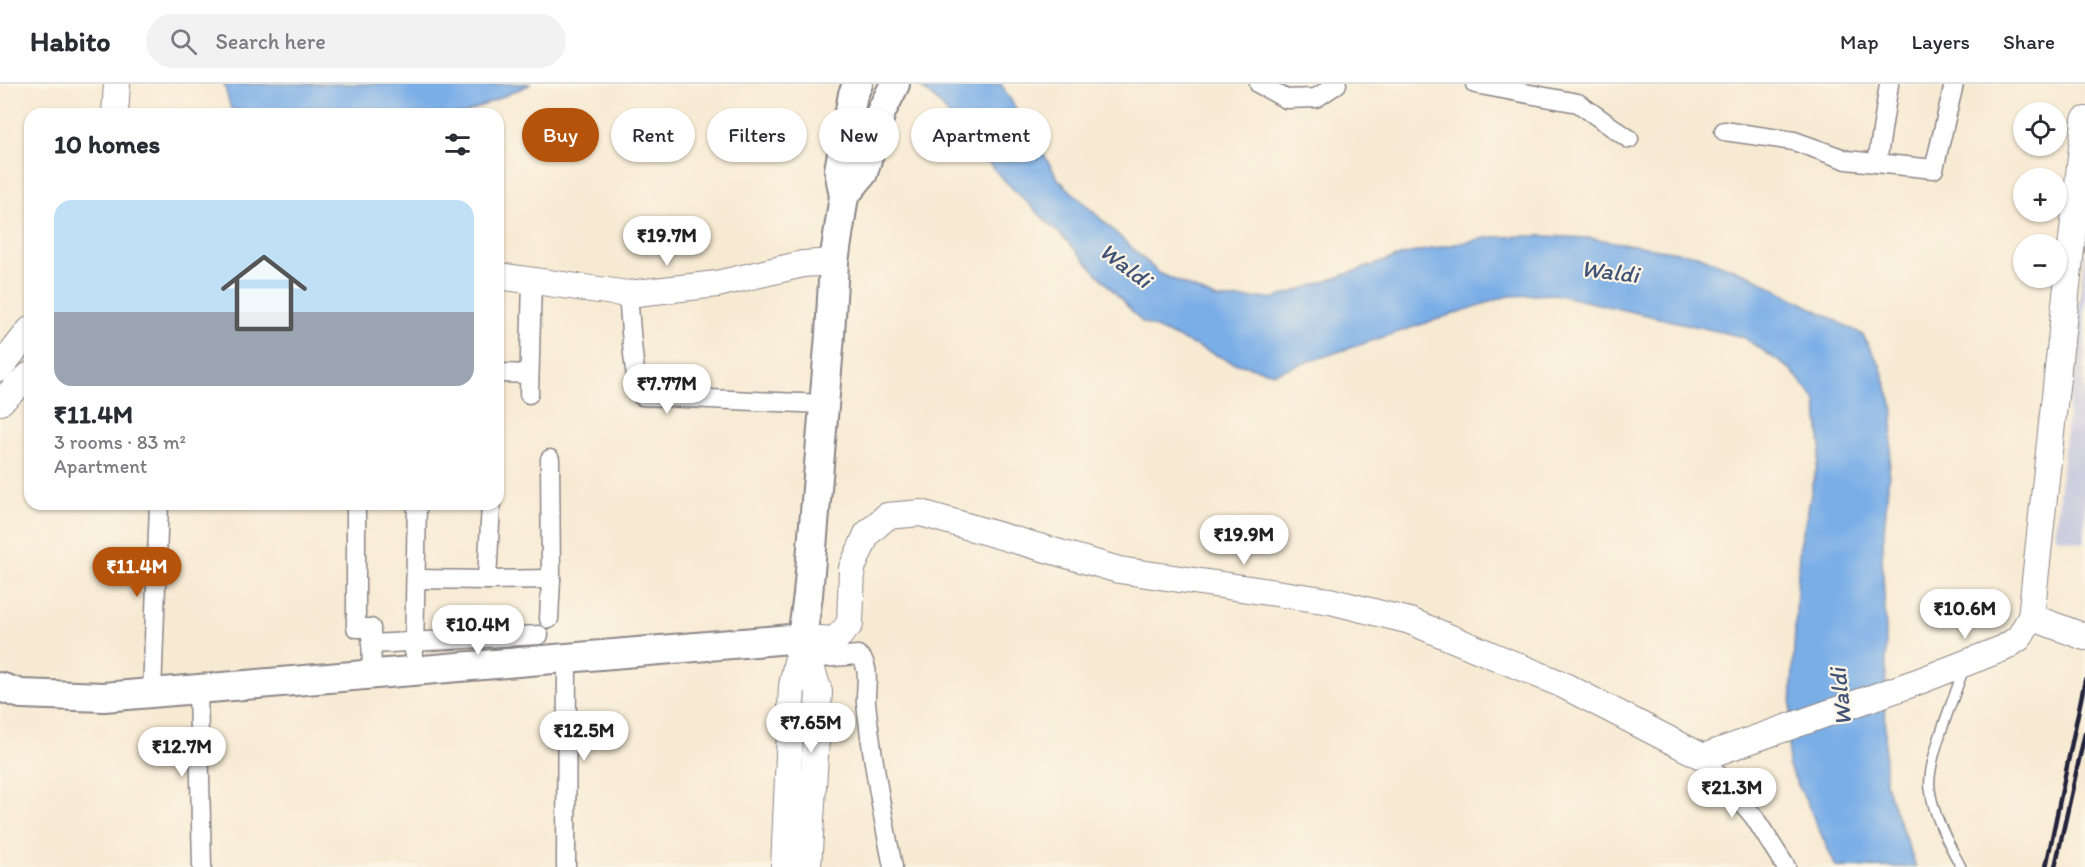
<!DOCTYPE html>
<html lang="en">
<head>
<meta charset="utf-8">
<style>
  :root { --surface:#fff; --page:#f2f2f3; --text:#2b2b33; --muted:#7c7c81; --line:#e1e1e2; --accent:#b45309 }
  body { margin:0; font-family:Itim,sans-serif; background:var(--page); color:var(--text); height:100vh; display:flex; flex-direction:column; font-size:22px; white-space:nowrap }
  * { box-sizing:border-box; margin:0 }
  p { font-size:20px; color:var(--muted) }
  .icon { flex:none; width:33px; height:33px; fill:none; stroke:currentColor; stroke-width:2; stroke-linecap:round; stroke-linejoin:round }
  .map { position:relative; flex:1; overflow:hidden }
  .panel { position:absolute; left:24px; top:24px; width:480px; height:402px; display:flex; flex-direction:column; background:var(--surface); border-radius:18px; box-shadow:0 2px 4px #0004 }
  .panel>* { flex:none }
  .top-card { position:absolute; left:522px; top:24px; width:570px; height:54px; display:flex; gap:12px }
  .buttons { position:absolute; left:2013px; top:18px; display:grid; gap:12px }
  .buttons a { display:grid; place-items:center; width:54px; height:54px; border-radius:50%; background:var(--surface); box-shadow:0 2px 4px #0004; font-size:30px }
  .price { position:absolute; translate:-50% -51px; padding:0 14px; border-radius:21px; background:#fff; color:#222; font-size:20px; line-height:39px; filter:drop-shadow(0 2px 3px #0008) }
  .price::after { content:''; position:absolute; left:50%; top:36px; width:18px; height:14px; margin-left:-9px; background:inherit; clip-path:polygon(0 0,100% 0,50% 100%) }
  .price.on { background:var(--accent); color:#fff }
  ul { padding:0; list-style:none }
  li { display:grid; align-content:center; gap:12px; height:318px; padding:0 30px }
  li span { display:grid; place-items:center; height:186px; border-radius:18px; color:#555 }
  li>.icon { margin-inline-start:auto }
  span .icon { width:108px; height:108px; fill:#fffc; stroke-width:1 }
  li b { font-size:26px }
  h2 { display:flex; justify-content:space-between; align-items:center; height:72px; padding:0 30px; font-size:26px }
  .tag { padding:0 21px; border-radius:27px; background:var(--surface); box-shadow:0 2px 4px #0004; font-size:21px; line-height:54px }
  .tag.on { background:var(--accent); color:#fff }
  header { display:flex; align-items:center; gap:36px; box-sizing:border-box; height:84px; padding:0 30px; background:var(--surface); border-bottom:2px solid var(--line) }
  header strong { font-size:28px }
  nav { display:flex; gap:33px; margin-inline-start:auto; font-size:21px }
  .search { width:420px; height:54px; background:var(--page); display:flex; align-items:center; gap:15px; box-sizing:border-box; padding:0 21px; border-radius:33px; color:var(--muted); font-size:22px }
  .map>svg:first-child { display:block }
  .industrial { fill:#bfc2dd }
  .water { fill:#7aaee7; stroke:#4e6891; stroke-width:1.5 }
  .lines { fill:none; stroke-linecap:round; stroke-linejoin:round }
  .lane-casing { stroke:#8c8687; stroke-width:12 }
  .street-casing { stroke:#8c8687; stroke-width:21 }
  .secondary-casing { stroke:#8c8687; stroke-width:28 }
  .primary-casing { stroke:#8c8687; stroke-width:32 }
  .lane { stroke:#fff; stroke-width:9 }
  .street { stroke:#fff; stroke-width:18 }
  .secondary { stroke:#fff; stroke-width:26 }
  .primary { stroke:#fff; stroke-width:28 }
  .rail { stroke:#22223b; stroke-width:4.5 }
  .labels { text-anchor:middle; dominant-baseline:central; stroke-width:4.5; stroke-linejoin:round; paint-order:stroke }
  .water-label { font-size:24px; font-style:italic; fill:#415377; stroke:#fcf5e5 }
</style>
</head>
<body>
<header>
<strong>Habito</strong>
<div class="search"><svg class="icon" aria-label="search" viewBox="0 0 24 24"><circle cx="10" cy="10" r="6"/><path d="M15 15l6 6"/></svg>Search here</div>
<nav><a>Map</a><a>Layers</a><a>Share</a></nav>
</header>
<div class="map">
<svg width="2085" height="783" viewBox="0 0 2085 783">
  <rect width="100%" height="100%" fill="#fcf5e5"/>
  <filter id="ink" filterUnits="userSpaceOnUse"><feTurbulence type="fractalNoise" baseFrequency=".0167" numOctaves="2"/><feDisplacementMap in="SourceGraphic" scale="12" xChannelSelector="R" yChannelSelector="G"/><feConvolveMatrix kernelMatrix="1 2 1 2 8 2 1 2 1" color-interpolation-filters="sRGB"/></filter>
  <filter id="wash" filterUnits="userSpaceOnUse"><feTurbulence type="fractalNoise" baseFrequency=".008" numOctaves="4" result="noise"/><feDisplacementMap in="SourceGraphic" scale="24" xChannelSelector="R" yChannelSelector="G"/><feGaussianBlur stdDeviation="1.35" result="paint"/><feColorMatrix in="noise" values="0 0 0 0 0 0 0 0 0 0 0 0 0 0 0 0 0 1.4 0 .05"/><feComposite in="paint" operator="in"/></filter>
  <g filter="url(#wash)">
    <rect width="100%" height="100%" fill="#f7ead3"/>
    <path class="industrial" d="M2085,165V459L2055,453Z"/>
    <g class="water">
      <path d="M224,0H531L464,30H247L231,25Z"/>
      <path d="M917,0H1001L1059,96L1159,189L1217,215L1276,214L1406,170L1491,153L1541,152L1589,154L1697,171L1751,192L1862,250L1880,281L1894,326L1882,473L1886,547L1885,699L1916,783H1836L1808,721L1788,681L1799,467L1821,363L1816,316L1791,286L1743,253L1554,210L1508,212L1274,289L1234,279L1142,238L1068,158L1000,92L938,18Z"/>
    </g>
  </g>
  <g filter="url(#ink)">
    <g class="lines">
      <defs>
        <path id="lane" d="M1961,783C1948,758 1934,734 1930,705C1926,678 1955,612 1964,584"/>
        <g id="street">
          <path d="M1259,0L1286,15L1316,14L1337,0"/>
          <path d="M1475,0L1578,19L1629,55"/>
          <path d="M1724,47L1794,57L1847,76L1934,85L1954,0"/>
          <path d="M1877,79L1889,0"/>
          <path d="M628,210C630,228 633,301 642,312L823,320"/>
          <path d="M498,289L529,290"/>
          <path d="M529,310L532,196"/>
          <path d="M356,420V544H371L372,590"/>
          <path d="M416,495L487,496L491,420"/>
          <path d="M487,496L551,495"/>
          <path d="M549,535L551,495L550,375"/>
          <path d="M371,560L539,551"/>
          <path d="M414,568L417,420"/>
          <path d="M808,575L858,571C872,581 865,604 866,619C872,674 882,729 893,783"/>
          <path d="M198,605L202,783"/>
          <path d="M152,609L159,420"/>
          <path d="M1703,673L1754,733L1786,783"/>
          <path d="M566,783L567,574"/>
        </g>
        <g id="secondary">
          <path d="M115,30L117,0"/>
          <path d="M2085,36L2031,533L2085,553"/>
          <path d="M498,192L628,210L717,200L803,180L834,178"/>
          <path d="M0,284L30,246"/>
          <path d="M0,318L30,291"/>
          <path d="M802,554L835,556L850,540L852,484L867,450L887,432L921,429L1119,486L1330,517L1410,537L1561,600L1703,673L1917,598L2004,564L2019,554L2031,533"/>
          <path d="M802,554L819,608L808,783"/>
          <path d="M784,783L792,602L801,557"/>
        </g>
        <g id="primary">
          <path d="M844,112L863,89L881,28L895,0"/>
          <path d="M0,603L21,610L104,613L802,554L808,511L830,251L834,178L844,112L839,86L853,10L858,0"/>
        </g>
      </defs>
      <use href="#lane" class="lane-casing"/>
      <use href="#street" class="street-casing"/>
      <use href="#secondary" class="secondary-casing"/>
      <use href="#primary" class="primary-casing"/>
      <use href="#lane" class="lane"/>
      <use href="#street" class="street"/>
      <use href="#secondary" class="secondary"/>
      <use href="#primary" class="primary"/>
      <g class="rail">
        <path d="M2046,783L2085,596"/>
        <path d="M2055,783L2085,649"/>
      </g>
    </g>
  </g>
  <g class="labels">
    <g class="water-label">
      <text transform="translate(1126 181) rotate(37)">Waldi</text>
      <text transform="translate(1610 187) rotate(7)">Waldi</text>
      <text transform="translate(1840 613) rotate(-96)">Waldi</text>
    </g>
  </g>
</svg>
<div class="buttons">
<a><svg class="icon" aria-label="locate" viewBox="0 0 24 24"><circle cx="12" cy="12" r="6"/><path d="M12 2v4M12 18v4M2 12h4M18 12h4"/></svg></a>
<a>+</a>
<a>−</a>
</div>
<b class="price" style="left:667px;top:183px">₹19.7M</b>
<b class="price" style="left:667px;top:331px">₹7.77M</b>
<b class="price" style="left:1244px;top:482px">₹19.9M</b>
<b class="price on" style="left:137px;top:514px">₹11.4M</b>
<b class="price" style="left:1965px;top:556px">₹10.6M</b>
<b class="price" style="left:478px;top:572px">₹10.4M</b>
<b class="price" style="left:811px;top:670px">₹7.65M</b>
<b class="price" style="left:584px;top:678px">₹12.5M</b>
<b class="price" style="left:182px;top:694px">₹12.7M</b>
<b class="price" style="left:1732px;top:735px">₹21.3M</b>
<div class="top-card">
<a class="tag on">Buy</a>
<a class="tag">Rent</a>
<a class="tag">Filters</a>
<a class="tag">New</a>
<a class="tag">Apartment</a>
</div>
<section class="panel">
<h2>10 homes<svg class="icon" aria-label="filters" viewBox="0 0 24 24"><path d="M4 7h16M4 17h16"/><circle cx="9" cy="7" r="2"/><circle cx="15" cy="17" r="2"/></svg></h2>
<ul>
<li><span style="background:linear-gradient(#bfe0f5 60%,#9aa5b1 0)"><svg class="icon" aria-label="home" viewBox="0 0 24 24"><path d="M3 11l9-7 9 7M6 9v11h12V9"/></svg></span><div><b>₹11.4M</b><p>3 rooms · 83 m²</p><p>Apartment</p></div></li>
</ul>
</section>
</div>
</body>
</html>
